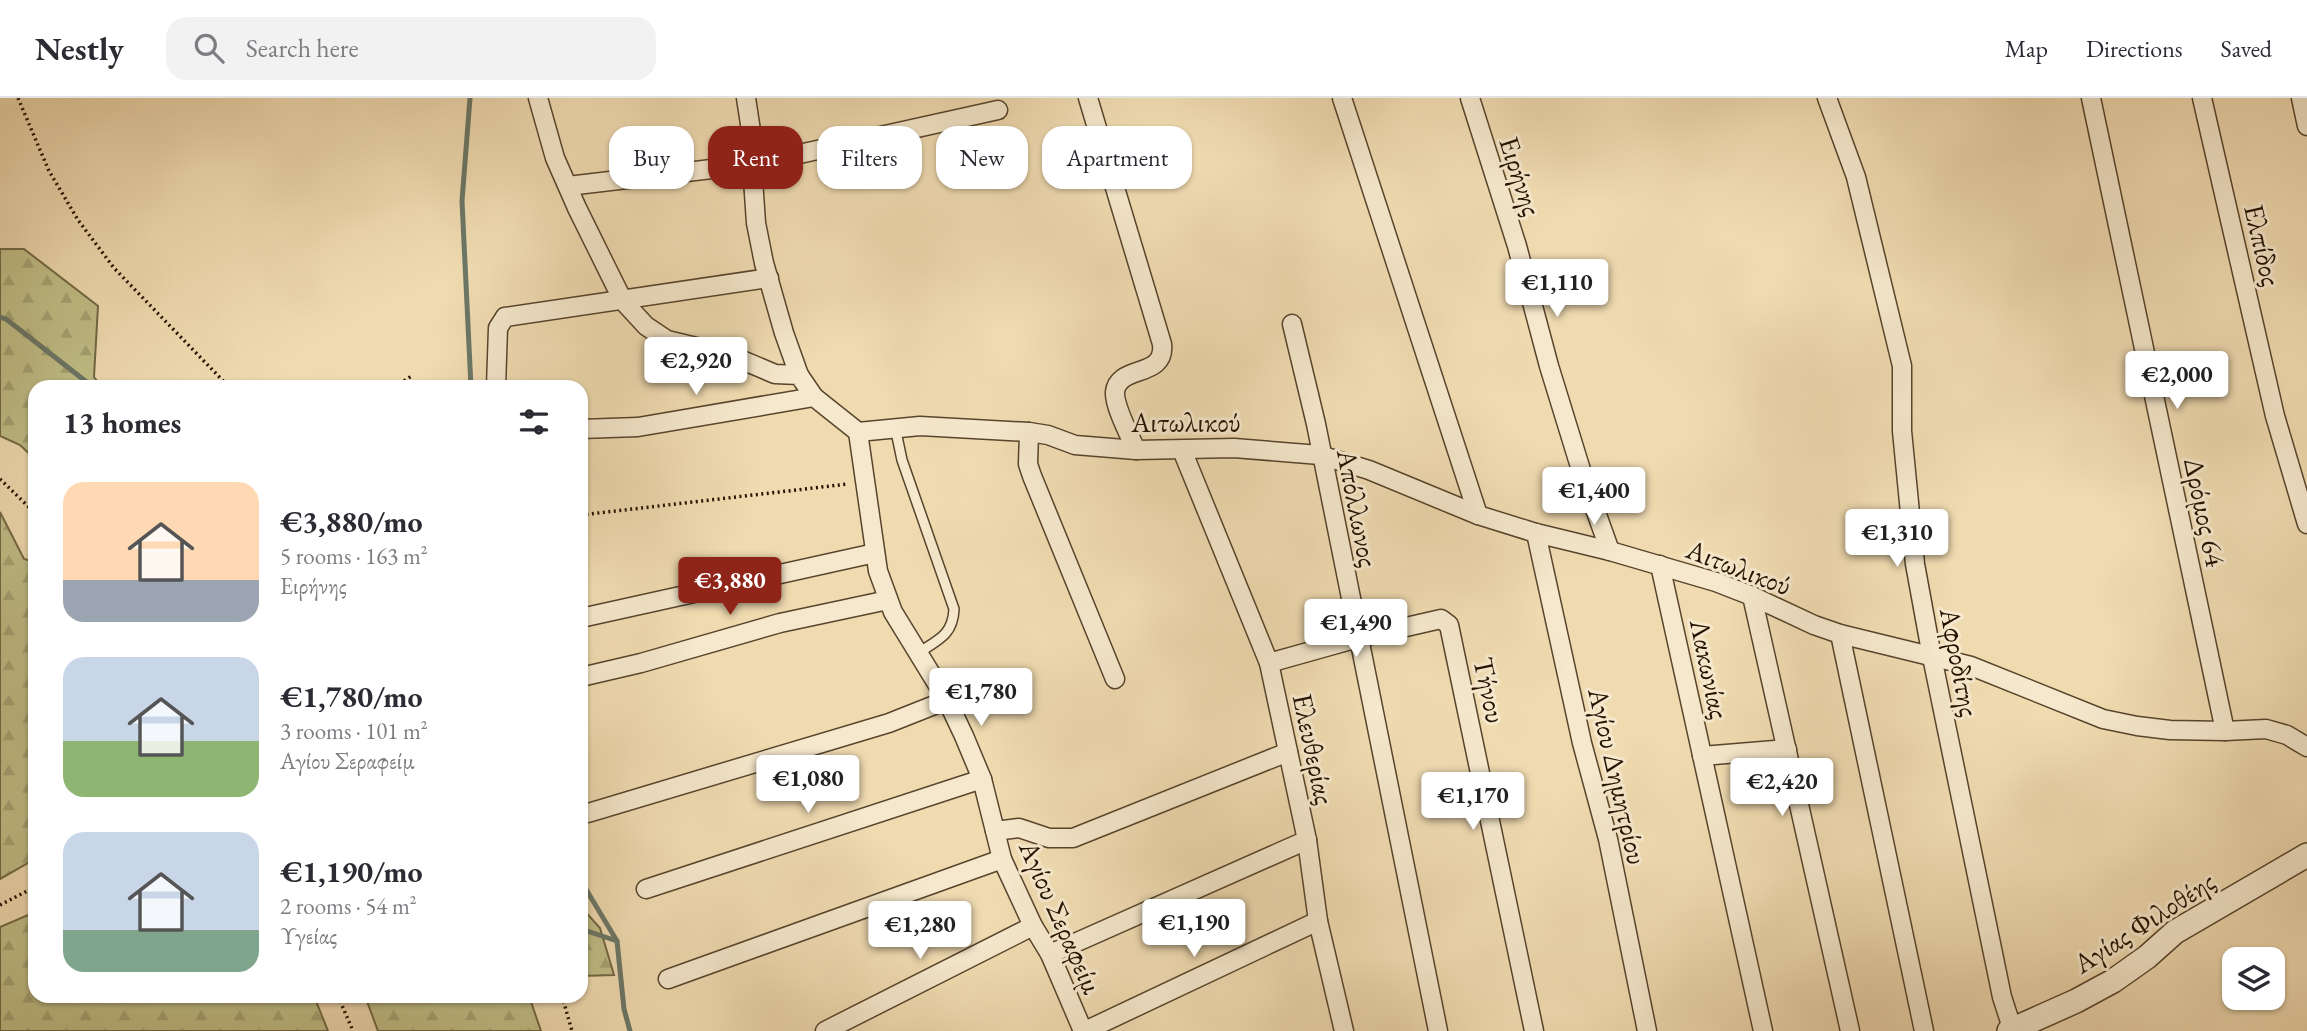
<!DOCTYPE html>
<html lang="en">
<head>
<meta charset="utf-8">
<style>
  :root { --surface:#fff; --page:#f2f2f3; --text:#2b2b33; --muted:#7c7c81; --line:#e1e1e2; --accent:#8f2418 }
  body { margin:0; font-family:"EB Garamond",serif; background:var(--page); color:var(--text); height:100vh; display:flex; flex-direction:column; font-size:26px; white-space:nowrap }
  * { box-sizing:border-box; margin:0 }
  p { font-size:23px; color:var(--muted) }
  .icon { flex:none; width:38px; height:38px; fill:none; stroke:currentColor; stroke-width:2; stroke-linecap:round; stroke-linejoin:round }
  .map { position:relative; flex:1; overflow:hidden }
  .drawer { position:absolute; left:28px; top:282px; width:560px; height:623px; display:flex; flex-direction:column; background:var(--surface); border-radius:21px; box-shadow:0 2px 5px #0004 }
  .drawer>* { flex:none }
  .banner { position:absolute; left:609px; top:28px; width:665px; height:63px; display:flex; gap:14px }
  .controls { position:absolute; left:2222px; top:849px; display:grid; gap:14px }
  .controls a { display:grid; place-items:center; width:63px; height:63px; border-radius:14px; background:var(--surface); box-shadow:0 2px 5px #0004; font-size:35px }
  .price { position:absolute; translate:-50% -60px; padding:0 16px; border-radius:7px; background:#fff; color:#222; font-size:23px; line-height:46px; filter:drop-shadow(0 2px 4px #0008) }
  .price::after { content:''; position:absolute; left:50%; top:42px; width:21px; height:16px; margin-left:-10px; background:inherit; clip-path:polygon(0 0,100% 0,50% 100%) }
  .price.current { background:var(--accent); color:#fff }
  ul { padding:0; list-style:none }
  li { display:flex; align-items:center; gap:21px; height:175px; padding:0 35px }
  li span { display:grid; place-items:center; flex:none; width:196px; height:140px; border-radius:21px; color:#555 }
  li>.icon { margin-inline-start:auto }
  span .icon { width:84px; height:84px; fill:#fffc; stroke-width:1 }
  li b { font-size:30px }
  h2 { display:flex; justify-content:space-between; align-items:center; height:84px; padding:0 35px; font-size:30px }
  .chip { padding:0 24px; border-radius:21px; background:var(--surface); box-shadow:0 2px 5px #0004; font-size:24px; line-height:63px }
  .chip.current { background:var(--accent); color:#fff }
  header { display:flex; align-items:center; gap:42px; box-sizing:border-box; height:98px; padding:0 35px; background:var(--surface); border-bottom:2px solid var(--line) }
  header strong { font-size:33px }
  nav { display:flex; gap:38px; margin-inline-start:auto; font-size:24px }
  .search { width:490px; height:63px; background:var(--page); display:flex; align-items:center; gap:18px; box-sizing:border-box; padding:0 24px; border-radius:21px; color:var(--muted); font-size:26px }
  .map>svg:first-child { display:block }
  .forest { fill:url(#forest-firs); stroke:#726844; stroke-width:2 }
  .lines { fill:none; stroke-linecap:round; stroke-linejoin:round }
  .stream { stroke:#6b7767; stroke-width:5 }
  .service-casing { stroke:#57442c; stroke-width:12 }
  .minor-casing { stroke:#57442c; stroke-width:21 }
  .tertiary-casing { stroke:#57442c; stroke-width:26 }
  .path { stroke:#241100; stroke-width:3.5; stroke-dasharray:2 3.5; stroke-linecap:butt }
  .service { stroke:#f5e8cc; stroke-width:9 }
  .minor { stroke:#f5e8cc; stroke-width:18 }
  .tertiary { stroke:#f5e8cc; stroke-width:23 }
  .labels { text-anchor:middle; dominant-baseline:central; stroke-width:6; stroke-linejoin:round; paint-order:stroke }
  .street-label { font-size:28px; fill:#241100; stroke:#f5e8cc }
</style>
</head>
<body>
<header>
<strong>Nestly</strong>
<div class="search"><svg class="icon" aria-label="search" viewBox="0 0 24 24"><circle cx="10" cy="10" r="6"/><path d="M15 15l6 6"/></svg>Search here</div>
<nav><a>Map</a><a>Directions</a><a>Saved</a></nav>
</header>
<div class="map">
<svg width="2307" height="933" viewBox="0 0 2307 933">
  <defs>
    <pattern id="forest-firs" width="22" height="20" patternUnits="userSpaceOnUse" patternTransform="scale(1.75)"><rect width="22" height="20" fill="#c0be87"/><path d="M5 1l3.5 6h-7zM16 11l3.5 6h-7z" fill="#a5a273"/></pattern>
  </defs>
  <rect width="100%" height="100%" fill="#f0dbb1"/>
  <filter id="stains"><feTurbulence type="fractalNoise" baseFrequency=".00286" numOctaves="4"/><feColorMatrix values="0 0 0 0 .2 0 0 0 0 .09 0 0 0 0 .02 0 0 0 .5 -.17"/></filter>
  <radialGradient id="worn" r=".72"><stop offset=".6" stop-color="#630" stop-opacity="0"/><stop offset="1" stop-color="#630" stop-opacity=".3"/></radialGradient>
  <g class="forest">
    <path d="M0,151H24L98,208L94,279L102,289H35V361L20,347L0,338Z"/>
    <path d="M0,414L24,461L35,464V761L0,781Z"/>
    <path d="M581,809L600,830L614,877L581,878Z"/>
    <path d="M35,814V898H314L328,933H0V829Z"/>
    <path d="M365,898H529L541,933H378Z"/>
  </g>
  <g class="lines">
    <g class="stream">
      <path d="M470,0L462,103L471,289"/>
      <path d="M0,219L6,221L93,289"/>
      <path d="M581,783L617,843L624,911L630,933"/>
      <path d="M581,831L617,843"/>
    </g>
    <defs>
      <path id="service" d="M895,329L902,362L954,511C953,537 938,542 918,555"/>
      <g id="minor">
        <path d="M538,0L555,60L577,110L623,203L646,228L667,242L730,257L775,276L799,277L814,299L858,334"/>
        <path d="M746,0L755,59L753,81L756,125L764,165L784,235L799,277"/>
        <path d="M1088,0L1162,246C1166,281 1118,266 1115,294C1114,308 1130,338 1136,352"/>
        <path d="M1342,0L1478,417"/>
        <path d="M1470,0L1517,148L1549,268L1581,372L1610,453"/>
        <path d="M1827,0L1856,79L1902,268V333L1915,466L1932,559L2002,899L2013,933"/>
        <path d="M2091,0L2225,633"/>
        <path d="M2202,0L2275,318L2307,426"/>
        <path d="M2301,0L2307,28"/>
        <path d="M568,88L754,66L998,12"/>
        <path d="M1292,226L1316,326L1438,933"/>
        <path d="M496,289L498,230L505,219L769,180"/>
        <path d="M581,331L638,329L814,299"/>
        <path d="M858,334L920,328L1029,334L1048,337L1075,347L1136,352L1234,350L1320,357L1369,372L1478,417L1536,435L1610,453L1716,484L1752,498L1814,527L1840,536L1971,568L2103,621L2137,628L2170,632L2225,633L2266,631L2287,637L2307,649"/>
        <path d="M858,334L878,473L893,514L947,602L964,638L982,681L1002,761L1033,828L1050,856L1083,933"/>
        <path d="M1029,334L1028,366L1032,378L1115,581"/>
        <path d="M1182,352L1269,565L1307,742L1318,823L1344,933"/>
        <path d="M1536,435L1582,645L1608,741L1647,933"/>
        <path d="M1660,467L1763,933"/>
        <path d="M1752,498L1850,933"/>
        <path d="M581,520L875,455"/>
        <path d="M1840,536L1924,933"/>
        <path d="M1269,565L1358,540L1441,521L1449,527L1534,933"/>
        <path d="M581,579L641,565L780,525L888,502"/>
        <path d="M1702,658L1787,651"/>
        <path d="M588,715L889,625L947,602"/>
        <path d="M995,733L1019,730L1049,740H1073L1288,654"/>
        <path d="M646,791L982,681"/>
        <path d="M1050,856L1307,742"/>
        <path d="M668,881L1002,761"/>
        <path d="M825,933L1033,828"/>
        <path d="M1085,933L1318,823"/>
      </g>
      <path id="tertiary" d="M2009,933L2076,903L2113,883L2147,859L2175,834L2307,757"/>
    </defs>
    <use href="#service" class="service-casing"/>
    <use href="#minor" class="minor-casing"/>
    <use href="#tertiary" class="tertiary-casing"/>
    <g class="path">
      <path d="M18,0L49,73L78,122L114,170L229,289"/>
      <path d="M395,289L413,277"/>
      <path d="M0,381L35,415"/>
      <path d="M581,417L848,386"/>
      <path d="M0,807L35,789"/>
      <path d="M338,898L353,933"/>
      <path d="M562,898L572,933"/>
    </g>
    <use href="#service" class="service"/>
    <use href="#minor" class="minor"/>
    <use href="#tertiary" class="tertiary"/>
  </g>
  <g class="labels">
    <g class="street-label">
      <text transform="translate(1521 78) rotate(72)">Ειρήνης</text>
      <text transform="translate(2263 147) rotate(77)">Ελπίδος</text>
      <text x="1186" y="324">Αιτωλικού</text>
      <text transform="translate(1358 410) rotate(79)">Απόλλωνος</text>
      <text transform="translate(2205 414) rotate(78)">Δρόμος 64</text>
      <text transform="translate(1739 469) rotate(21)">Αιτωλικού</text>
      <text transform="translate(1960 564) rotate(79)">Αφροδίτης</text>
      <text transform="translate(1710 571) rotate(78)">Λακωνίας</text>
      <text transform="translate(1490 592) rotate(78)">Τήνου</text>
      <text transform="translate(1314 651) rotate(78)">Ελευθερίας</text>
      <text transform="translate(1618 678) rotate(77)">Αγίου Δημητρίου</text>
      <text transform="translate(1061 819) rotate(66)">Αγίου Σεραφείμ</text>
      <text transform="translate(2144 824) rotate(-33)">Αγίας Φιλοθέης</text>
    </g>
  </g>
  <rect width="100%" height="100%" filter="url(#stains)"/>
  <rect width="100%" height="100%" fill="url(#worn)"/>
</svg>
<div class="controls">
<a><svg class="icon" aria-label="layers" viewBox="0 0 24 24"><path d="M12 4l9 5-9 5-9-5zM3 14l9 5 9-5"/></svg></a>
</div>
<b class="price" style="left:1557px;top:221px">€1,110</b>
<b class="price" style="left:696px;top:299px">€2,920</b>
<b class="price" style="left:2177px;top:313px">€2,000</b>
<b class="price" style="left:1594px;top:429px">€1,400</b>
<b class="price" style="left:1897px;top:471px">€1,310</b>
<b class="price current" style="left:730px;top:519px">€3,880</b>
<b class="price" style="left:1356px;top:561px">€1,490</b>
<b class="price" style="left:981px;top:630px">€1,780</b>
<b class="price" style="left:808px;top:717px">€1,080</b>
<b class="price" style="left:1782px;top:720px">€2,420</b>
<b class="price" style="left:1473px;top:734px">€1,170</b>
<b class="price" style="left:1194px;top:861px">€1,190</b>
<b class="price" style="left:920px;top:863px">€1,280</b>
<div class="banner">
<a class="chip">Buy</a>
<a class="chip current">Rent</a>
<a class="chip">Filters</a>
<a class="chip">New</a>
<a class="chip">Apartment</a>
</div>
<section class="drawer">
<h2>13 homes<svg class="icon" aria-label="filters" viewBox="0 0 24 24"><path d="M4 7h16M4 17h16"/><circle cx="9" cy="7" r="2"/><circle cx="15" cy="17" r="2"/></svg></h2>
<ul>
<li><span style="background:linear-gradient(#ffd9b3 70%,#9aa5b1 0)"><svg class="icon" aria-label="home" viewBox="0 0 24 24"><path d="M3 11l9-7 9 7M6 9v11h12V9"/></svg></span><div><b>€3,880/mo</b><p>5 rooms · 163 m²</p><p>Ειρήνης</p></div></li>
<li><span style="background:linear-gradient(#c9d6e8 60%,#8fb573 0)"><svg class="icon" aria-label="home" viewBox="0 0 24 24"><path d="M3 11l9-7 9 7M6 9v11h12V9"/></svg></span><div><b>€1,780/mo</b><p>3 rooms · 101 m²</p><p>Αγίου Σεραφείμ</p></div></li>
<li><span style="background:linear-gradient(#c9d6e8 70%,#7fa58c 0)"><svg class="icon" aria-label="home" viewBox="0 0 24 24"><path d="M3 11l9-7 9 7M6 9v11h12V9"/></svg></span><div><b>€1,190/mo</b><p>2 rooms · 54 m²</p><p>Υγείας</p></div></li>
</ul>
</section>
</div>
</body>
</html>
